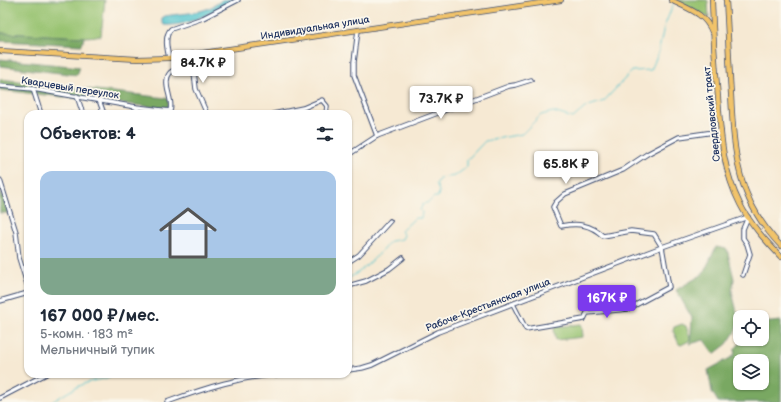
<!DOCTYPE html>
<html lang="ru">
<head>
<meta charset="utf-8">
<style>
  :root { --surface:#fff; --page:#f6f6f7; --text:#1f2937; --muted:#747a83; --accent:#7c3aed }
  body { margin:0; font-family:"Balsamiq Sans",sans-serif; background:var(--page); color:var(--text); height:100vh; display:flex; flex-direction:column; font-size:15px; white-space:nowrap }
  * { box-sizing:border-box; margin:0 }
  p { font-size:13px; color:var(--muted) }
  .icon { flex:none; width:22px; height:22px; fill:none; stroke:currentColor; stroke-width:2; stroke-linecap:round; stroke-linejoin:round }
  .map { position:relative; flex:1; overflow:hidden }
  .drawer { position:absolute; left:24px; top:110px; width:328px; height:268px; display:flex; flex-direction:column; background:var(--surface); border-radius:12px; box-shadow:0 1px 3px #0004 }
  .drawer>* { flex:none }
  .controls { position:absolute; left:733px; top:310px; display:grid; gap:8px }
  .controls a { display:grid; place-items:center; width:36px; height:36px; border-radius:8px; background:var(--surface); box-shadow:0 1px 3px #0004; font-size:20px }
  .price { position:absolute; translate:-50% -34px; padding:0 9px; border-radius:4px; background:#fff; color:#222; font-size:13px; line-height:26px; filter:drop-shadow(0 1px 2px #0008) }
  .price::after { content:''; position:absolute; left:50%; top:24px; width:12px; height:9px; margin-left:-6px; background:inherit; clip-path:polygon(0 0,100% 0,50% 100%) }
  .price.active { background:var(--accent); color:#fff }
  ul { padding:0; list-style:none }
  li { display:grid; align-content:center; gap:8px; height:212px; padding:0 16px }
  li span { display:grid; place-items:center; height:124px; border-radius:12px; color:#555 }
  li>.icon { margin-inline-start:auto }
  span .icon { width:72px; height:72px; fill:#fffc; stroke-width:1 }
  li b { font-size:17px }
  h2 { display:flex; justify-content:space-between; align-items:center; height:48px; padding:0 16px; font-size:17px }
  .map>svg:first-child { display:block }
  .green { fill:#97c26f; stroke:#597866 }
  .forest { fill:#79a862; stroke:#4a6c60; fill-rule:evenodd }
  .water { fill:#57c5ce; stroke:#397a96 }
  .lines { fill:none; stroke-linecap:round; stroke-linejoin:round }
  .stream { stroke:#57c5ce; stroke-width:1 }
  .minor-casing { stroke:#3c4b70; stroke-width:5.5 }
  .major-casing { stroke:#3c4b70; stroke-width:6 }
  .minor { stroke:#fff; stroke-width:3.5 }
  .major { stroke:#f1c36a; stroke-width:4.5 }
  .labels { text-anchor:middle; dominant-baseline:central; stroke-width:3.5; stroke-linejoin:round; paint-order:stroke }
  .street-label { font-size:10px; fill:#1b2f5e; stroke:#fbf7ec }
</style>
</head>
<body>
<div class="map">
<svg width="781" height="402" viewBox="0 0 781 402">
  <rect width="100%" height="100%" fill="#fbf7ec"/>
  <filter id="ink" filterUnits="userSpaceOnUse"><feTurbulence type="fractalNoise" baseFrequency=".025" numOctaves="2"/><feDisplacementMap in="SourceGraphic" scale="8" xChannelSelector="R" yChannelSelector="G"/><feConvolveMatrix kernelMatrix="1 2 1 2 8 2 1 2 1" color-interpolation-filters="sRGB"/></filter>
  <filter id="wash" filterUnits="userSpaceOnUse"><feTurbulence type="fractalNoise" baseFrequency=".012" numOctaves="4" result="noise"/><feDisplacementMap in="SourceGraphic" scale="16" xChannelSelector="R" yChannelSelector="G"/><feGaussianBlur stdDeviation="0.9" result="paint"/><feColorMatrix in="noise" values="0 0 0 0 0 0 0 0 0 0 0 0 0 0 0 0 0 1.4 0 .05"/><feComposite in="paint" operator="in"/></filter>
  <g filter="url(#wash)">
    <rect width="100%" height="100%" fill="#f6e9d3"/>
    <g class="green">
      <path d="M0,0H105L101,36L84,37L0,33Z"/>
      <path d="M677,0H707L708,1L709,18Z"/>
      <path d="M581,324L582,326L583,337L556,340L554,329L556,327Z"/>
      <path d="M682,324L686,326L690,338L689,341L681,345L679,344L673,331L674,327Z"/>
    </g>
    <g class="forest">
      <path d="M0,33L84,37L82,45L0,41Z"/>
      <path d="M0,59L80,67L77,75L0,66Z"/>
      <path d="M0,79L166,98L169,100L168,107L163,108L0,90Z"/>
      <path d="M0,187L8,213H0Z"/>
      <path d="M716,247L727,249L734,279L732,292L739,320L735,332L727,344L714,354L704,340L690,344L692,318L676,290L703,274Z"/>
      <path d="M781,321V402H718L712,392L708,370L734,356L735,349L743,339H762V323ZM740,361H762V383H740Z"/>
    </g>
    <path class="water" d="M222,0H235C213,11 189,27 164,25L162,22V18L165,16C188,12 203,15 222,0Z"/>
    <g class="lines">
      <g class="stream">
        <path d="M348,278C359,275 383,251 390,241L402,239L404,235L401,231L415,218H421L422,212L420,210L423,204L429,202L434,197H438L439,191L436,184L440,178L455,176L467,167V160L485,141L522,134L541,115L553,112L573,118L586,107L604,101L632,71L651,70L658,54L664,27L673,5"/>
        <path d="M52,402C63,395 74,388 86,383C96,379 104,381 114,374"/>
      </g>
    </g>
  </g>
  <g filter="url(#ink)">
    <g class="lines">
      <defs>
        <g id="minor">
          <path d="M358,30L354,62V75L377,136"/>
          <path d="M192,55L196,89L207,114"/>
          <path d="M169,58C167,49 164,36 171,29L203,18L238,0"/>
          <path d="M0,86L33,89L136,107L170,111C172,105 170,100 169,95C162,71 172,68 193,66"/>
          <path d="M33,89L41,114"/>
          <path d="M77,96L83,114"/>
          <path d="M99,100L104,114"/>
          <path d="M136,107L139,114"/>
          <path d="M273,114L303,108L322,100L327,106L326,114"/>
          <path d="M348,155L377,136L509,86L515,85L531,80"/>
          <path d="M0,180L16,232L19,258L28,287"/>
          <path d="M348,262L359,255L390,221"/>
          <path d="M743,275L750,254L747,244L743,238V229L748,217"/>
          <path d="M348,286L366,281L389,269L403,258"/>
          <path d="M0,301L28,293"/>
          <path d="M513,304L526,329L584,319L587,313L628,309L669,287L662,247L654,234L631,231L603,236C590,224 578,223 561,226L553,207L556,202L565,194L623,170L647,154L679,137L721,131"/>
          <path d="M348,370L362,368L372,365L438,332L662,247L748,217"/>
          <path d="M0,398L46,374"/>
          <path d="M167,402C205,388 242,376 282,374"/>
        </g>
        <g id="major">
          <path d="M671,0C688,9 705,13 712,32"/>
          <path d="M712,0C713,32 715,65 718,97C721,136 722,168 740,204C750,224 766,241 781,257"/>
          <path d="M726,0C728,31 729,63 731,94C734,155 737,200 781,246"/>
          <path d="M0,51L137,59L169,58L561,0"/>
        </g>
      </defs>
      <use href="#minor" class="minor-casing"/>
      <use href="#major" class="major-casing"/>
      <use href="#minor" class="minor"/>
      <use href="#major" class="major"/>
    </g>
  </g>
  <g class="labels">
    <g class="street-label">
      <text transform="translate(315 28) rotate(-9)">Индивидуальная улица</text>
      <text transform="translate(70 88) rotate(9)">Кварцевый переулок</text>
      <text transform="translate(712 114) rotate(-96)">Свердловский тракт</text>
      <text transform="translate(488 305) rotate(-21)">Рабоче-Крестьянская улица</text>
    </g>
  </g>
</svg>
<div class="controls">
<a><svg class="icon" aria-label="locate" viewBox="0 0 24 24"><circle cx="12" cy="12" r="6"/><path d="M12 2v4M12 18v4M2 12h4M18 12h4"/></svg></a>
<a><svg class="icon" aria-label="layers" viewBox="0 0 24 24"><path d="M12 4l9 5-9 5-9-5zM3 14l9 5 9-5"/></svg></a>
</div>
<b class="price" style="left:203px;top:84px">84.7K ₽</b>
<b class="price" style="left:441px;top:120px">73.7K ₽</b>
<b class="price" style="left:566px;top:185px">65.8K ₽</b>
<b class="price active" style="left:607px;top:319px">167K ₽</b>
<section class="drawer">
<h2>Объектов: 4<svg class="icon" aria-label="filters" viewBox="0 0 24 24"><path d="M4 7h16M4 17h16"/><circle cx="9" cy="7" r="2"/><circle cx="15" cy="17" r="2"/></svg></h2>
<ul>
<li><span style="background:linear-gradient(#a9c7e8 70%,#7fa58c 0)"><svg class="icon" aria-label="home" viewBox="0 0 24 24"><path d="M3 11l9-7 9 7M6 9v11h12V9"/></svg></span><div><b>167 000 ₽/мес.</b><p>5-комн. · 183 m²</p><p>Мельничный тупик</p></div></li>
</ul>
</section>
</div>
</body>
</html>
